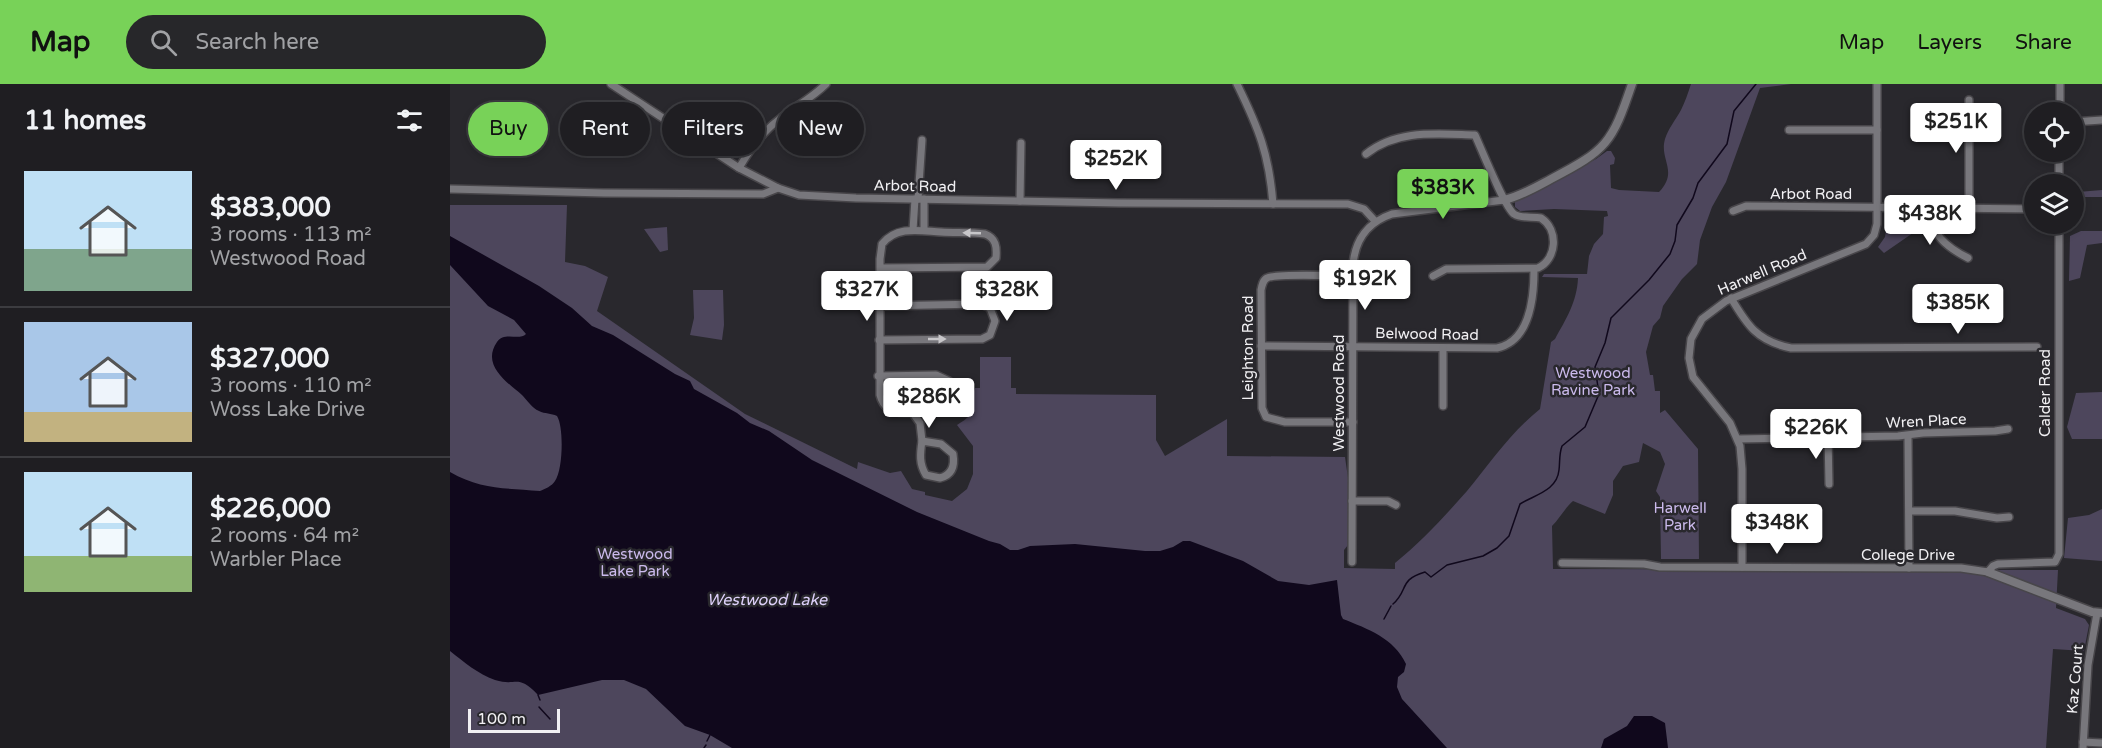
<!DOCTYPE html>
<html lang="en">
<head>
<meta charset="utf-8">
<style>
  :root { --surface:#1f1e22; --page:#27272a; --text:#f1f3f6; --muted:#a1a2a5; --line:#3c3c40; --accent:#78d258 }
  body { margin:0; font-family:"Varela Round",sans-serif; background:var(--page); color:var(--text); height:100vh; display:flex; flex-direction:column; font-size:22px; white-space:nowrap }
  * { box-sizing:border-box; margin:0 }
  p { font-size:20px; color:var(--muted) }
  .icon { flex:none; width:33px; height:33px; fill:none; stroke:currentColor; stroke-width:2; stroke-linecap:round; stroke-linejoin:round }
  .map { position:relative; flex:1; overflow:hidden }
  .side { display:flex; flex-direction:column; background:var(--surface); width:450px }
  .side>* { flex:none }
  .hud { position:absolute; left:18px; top:18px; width:570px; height:54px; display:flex; gap:12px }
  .tools { position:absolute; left:1574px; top:18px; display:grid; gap:12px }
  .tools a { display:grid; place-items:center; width:60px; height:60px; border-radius:50%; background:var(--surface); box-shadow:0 3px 9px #0003,0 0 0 2px var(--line); font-size:30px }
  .scale { position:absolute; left:18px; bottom:15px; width:92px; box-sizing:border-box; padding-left:6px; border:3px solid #f1f0f3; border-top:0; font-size:16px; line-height:21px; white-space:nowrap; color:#f1f0f3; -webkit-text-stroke:4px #29282d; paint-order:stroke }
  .price { position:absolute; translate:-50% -51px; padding:0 14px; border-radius:6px; background:#fff; color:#222; font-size:20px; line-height:39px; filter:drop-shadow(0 2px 3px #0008) }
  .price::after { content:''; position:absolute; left:50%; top:36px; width:18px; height:14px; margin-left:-9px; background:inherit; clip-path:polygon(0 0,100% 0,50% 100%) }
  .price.selected { background:var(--accent); color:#111 }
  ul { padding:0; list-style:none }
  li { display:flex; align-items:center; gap:18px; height:150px; padding:0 24px }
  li+li { border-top:2px solid var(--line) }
  li span { display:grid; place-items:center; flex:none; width:168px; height:120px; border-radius:0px; color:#555 }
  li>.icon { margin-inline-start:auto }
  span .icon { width:72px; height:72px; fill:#fffc; stroke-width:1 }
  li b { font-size:26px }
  h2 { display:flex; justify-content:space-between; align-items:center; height:72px; padding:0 24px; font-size:26px }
  .tag { padding:0 21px; border-radius:27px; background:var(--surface); box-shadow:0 3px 9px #0003,0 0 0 2px var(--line); font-size:21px; line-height:54px }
  .tag.selected { background:var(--accent); color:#111 }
  header { display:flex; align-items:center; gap:36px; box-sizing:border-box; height:84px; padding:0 30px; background:var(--accent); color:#111 }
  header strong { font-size:28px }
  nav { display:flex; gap:33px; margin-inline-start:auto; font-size:21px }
  .search { width:420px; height:54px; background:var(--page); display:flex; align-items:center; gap:15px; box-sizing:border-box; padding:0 21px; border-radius:33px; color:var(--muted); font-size:22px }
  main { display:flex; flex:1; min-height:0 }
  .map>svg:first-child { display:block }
  .green { fill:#4d465c }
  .water { fill:#10081c }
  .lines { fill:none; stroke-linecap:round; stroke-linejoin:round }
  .stream { stroke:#10081c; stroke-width:1.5 }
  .minor-casing { stroke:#48464a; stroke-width:10 }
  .tertiary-casing { stroke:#48464a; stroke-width:11 }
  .minor { stroke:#78777c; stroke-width:7 }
  .tertiary { stroke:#78777c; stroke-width:8 }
  .oneway { fill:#c7c6c9 }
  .labels { text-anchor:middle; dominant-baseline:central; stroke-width:5; stroke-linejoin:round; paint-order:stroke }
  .street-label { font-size:15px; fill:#f1f0f3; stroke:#29282d }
  .park-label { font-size:15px; fill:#cbbaec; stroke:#29282d }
  .water-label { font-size:16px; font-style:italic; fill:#ddd0f9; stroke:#29282d }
</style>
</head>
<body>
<header>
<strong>Map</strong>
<div class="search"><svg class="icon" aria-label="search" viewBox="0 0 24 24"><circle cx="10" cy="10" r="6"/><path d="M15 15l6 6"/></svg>Search here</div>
<nav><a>Map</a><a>Layers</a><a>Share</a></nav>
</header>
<main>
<section class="side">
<h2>11 homes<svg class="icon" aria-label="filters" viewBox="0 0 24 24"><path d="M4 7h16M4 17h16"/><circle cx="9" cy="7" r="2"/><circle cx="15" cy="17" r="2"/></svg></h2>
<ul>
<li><span style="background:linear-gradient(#bfe0f5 65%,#7fa58c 0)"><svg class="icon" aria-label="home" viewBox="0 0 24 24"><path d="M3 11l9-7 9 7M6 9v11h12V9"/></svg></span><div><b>$383,000</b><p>3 rooms · 113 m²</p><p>Westwood Road</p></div></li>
<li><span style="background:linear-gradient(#a9c7e8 75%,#c2b280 0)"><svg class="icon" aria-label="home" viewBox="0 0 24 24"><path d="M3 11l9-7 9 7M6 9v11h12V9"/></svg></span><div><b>$327,000</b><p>3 rooms · 110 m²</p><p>Woss Lake Drive</p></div></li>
<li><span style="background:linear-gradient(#bfe0f5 70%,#8fb573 0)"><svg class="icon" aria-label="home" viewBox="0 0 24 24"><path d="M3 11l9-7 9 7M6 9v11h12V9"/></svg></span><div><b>$226,000</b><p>2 rooms · 64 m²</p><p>Warbler Place</p></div></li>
</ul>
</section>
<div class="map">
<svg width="1652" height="664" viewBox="0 0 1652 664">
  <rect width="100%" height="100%" fill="#29282d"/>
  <g class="green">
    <path d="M1241,0H1341L1310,4L1276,98L1262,123L1250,156L1247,180L1232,195L1213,222L1210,234L1203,242L1196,268L1200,291H1203L1205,307H1210V329L1215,326L1248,365L1249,475H1211L1210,413L1206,407L1215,380L1210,368L1193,359L1189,378L1173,382L1163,397V411L1155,430L1123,417C1115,424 1110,434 1102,442L1103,485L1608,486L1606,524L1635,535L1639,541L1634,567L1603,565L1596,664H0V121H117L115,178L135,182L158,193L147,227L295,330L407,385L408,378L440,389L451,387L462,405L475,408V411L502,417L517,405L523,390V362L507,341C531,327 518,325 525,304H530V273H561V304H566V310L706,311V356L715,372L777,335V372L895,373L898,394V461L894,466V484L945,485V479C972,457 994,433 1017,407C1040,379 1061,348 1090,325L1101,258L1105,255C1116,235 1127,218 1128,194L1092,193L1094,190H1137L1139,172L1144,160L1153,150L1154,133L1158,132L1157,127L1104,125L1070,127L1065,123V117L1146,75L1157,67H1161L1165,74L1164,80L1160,81L1161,104L1169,106L1209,108C1229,87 1209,76 1215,55C1218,45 1226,35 1231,26C1235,18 1238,9 1241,0Z"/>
    <path d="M1652,106V113H1624L1628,108Z"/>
    <path d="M1442,134H1467L1473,142L1434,169L1428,163L1435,153L1437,138Z"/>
    <path d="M217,143L218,166L210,168L194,145Z"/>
    <path d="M1631,147H1652V159L1637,161L1630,194L1619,197L1620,152Z"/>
    <path d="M243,206H273L274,241L272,256L240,251L244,234Z"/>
    <path d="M1652,308V355H1622L1617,343L1626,309Z"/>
    <path d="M1652,425V477L1614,474L1618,434L1639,431Z"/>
  </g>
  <g class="water">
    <path d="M0,152L89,202L122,224L142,242L163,251L225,290L240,297L244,305L287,329L300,339L319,347L362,376L467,428L539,457L550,460L560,466H568L580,462L625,460L695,467H710L723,463L733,457H740L793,477L828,497L859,501L887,496L891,531L893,535C918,545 944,554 956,580L954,588L948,593L947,603L952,615L997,664H282L260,651L235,642L196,605L174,596H152L88,611C67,589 67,603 45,596C28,590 14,578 0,567V388C31,406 56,404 90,407C95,405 102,402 105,397C113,386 114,343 107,332C101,329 95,330 89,327C82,324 77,316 72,311C57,298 31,281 47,258C54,247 69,257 76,250L64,236L38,222L0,181Z"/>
    <path d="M1184,632H1202L1215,639L1218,664H1151L1154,655L1177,642Z"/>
  </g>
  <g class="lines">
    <g class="stream">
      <path d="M943,520C959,506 948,496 975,488L981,493L997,481L1033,472L1047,464L1059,452L1070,420C1084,411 1107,407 1109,386C1110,378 1109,370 1112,362L1135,343L1149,310L1145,283L1155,259L1161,234L1199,196L1220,170L1225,157L1227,141L1243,114L1248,99L1277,60L1284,27L1306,0"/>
      <path d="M934,535L941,522"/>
      <path d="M88,611L90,616"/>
      <path d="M89,623L100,635"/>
      <path d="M257,657L260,651"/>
      <path d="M254,664L256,661"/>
    </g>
    <defs>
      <g id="minor">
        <path d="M161,0L289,84L328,104L349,111L406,114L669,119L898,120L914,125L925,137"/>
        <path d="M787,0C809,45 819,70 823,120"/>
        <path d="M1610,28V0"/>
        <path d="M1623,38L1652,36"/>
        <path d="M1339,46H1427"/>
        <path d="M916,70C947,45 987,50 1025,51C1031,64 1055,124 1064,130C1071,135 1083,132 1091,134C1109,146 1107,175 1088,184L996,185L983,192"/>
        <path d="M289,84C300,65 313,47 331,34C346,22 362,14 376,0"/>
        <path d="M1609,100V68"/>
        <path d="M0,105L154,109L313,110L328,104"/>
        <path d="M468,115L472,56"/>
        <path d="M570,117L571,59"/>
        <path d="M1478,125C1481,150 1496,163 1518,174"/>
        <path d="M1519,125V16"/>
        <path d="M1283,127L1296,122L1584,125"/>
        <path d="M474,145V115"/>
        <path d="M463,146L465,115"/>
        <path d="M430,184L537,183L546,174C547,163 546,154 535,150C521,148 506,149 491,148C471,147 447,141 432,160L430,175V311C434,327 447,330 462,328L470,339L472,357"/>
        <path d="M902,192C888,192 826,189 817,194C813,196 812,201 811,206L812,324L816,333L835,338H903"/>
        <path d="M1281,214C1297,241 1307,257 1341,264L1587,263"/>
        <path d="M429,256L532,255L540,251L545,237L540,224L531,220L429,222"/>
        <path d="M811,262L1047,264C1080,257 1084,214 1084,186"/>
        <path d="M428,292L486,291L499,297L502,313L496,323L471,325L462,328"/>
        <path d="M993,322V264"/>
        <path d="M1378,352L1379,400"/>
        <path d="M1458,352L1459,484"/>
        <path d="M1288,355L1448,352L1473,349L1545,347L1558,345"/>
        <path d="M472,357L491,360L503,370C505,382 502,391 490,394L476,391C469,380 470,370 472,357Z"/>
        <path d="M902,417H938L946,421"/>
        <path d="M1459,427H1505L1547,434L1559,433"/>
        <path d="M902,478L903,181C905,156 918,138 942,130L1054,116"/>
        <path d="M1112,479L1194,480L1210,483L1511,484L1538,488L1543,482L1548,480L1605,478L1609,470V140"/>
        <path d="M1292,483V385L1290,362L1280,339L1243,293L1239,274L1241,255L1252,235L1276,217L1416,160L1424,151L1427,140V0"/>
        <path d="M1633,658L1652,659"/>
        <path d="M1633,664L1638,581L1647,529"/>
      </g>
      <g id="tertiary">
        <path d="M1054,116C1071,112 1086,103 1101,95C1157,66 1162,59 1182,0"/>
        <path d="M1538,488L1642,528L1652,529"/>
      </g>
    </defs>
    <use href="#minor" class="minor-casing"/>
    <use href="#tertiary" class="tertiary-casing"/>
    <use href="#minor" class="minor"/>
    <use href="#tertiary" class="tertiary"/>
  </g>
  <defs><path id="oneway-solid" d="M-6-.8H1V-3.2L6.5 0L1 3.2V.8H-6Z" transform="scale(1.5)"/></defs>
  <g class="oneway">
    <use href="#oneway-solid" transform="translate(522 149) rotate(-178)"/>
    <use href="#oneway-solid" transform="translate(487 255)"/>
  </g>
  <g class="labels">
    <g class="street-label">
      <text transform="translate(465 102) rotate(1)">Arbot Road</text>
      <text x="1361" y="110">Arbot Road</text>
      <text transform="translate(1312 188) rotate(-23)">Harwell Road</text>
      <text transform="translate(977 250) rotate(1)">Belwood Road</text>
      <text transform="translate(798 264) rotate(-90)">Leighton Road</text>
      <text transform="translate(889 309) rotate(-90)">Westwood Road</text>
      <text transform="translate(1595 309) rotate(-90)">Calder Road</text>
      <text transform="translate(1476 337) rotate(-3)">Wren Place</text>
      <text x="1458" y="471">College Drive</text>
      <text transform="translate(1625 595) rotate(-85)">Kaz Court</text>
    </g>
    <g class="park-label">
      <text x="1143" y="289">Westwood<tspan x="1143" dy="17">Ravine Park</tspan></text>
      <text x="1230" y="424">Harwell<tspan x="1230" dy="17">Park</tspan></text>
      <text x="185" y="470">Westwood<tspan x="185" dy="17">Lake Park</tspan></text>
    </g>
    <g class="water-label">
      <text x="317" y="516">Westwood Lake</text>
    </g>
  </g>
</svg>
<div class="tools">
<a><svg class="icon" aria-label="locate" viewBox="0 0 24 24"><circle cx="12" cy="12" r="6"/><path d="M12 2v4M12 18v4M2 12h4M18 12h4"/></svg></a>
<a><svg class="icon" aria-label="layers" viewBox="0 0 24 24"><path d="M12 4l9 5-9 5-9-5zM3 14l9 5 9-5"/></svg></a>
</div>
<div class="scale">100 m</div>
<b class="price" style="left:1506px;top:70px">$251K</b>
<b class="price" style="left:666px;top:107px">$252K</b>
<b class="price selected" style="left:993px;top:136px">$383K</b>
<b class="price" style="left:1480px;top:162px">$438K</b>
<b class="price" style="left:915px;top:227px">$192K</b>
<b class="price" style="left:417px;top:238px">$327K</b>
<b class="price" style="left:557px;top:238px">$328K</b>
<b class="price" style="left:1508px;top:251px">$385K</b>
<b class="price" style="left:479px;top:345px">$286K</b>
<b class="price" style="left:1366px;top:376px">$226K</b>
<b class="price" style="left:1327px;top:471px">$348K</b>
<div class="hud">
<a class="tag selected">Buy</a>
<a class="tag">Rent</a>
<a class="tag">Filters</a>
<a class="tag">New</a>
</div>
</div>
</main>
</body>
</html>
